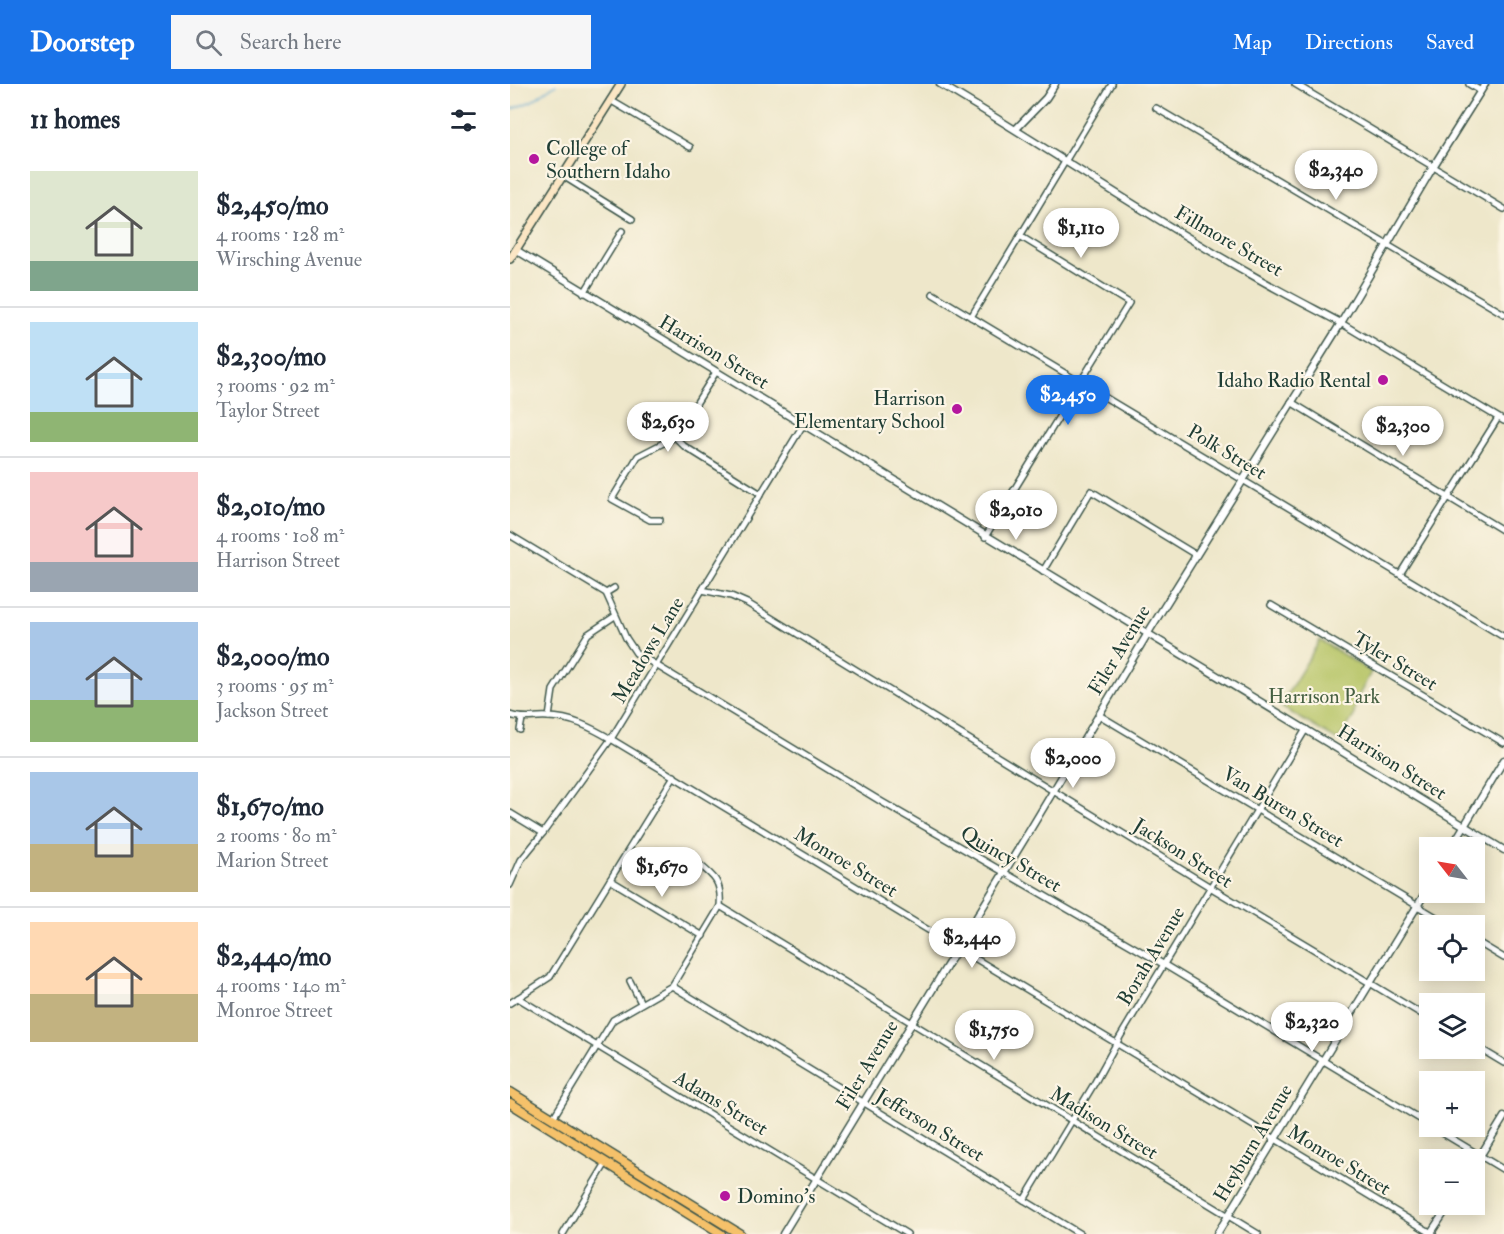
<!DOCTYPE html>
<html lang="en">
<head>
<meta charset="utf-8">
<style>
  :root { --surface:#fff; --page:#f6f6f7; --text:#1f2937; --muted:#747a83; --line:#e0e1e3; --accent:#1a73e8 }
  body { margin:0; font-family:"IM FELL Double Pica",serif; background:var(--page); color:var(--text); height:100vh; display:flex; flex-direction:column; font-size:22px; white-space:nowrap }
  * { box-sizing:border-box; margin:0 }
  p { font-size:20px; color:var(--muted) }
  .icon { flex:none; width:33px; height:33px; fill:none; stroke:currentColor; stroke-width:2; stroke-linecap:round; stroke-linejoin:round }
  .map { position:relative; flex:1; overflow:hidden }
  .side { display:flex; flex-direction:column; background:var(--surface); width:510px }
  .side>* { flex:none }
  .needle { width:39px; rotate:301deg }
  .controls { position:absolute; left:909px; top:753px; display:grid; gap:12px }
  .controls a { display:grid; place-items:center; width:66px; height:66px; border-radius:0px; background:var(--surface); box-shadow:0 3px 15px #0003; font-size:30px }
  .price { position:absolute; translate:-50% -51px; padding:0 14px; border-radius:21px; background:#fff; color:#222; font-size:20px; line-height:39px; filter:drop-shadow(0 2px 3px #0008) }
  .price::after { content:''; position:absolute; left:50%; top:36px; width:18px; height:14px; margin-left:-9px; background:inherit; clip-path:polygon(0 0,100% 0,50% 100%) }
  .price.on { background:var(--accent); color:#fff }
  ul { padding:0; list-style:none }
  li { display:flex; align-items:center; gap:18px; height:150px; padding:0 30px }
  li+li { border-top:2px solid var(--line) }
  li span { display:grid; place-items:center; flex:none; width:168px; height:120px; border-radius:0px; color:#555 }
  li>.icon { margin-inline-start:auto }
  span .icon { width:72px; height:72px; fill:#fffc; stroke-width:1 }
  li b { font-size:26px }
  h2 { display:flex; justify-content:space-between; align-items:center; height:72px; padding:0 30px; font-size:26px }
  header { display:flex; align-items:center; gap:36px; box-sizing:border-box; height:84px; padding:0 30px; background:var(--accent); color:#fff }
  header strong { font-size:28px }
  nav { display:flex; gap:33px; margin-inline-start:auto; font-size:21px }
  .search { width:420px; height:54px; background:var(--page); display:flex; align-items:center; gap:15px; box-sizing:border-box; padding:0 21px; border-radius:0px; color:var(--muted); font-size:22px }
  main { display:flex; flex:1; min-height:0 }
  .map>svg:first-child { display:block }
  .green { fill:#b7c567; stroke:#6b814e; stroke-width:1.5 }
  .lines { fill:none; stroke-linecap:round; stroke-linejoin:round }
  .stream { stroke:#56a2ce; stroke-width:1.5 }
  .minor-casing { stroke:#3e564a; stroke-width:8 }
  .tertiary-casing { stroke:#3e564a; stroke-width:9 }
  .secondary-casing { stroke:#3e564a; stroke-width:10 }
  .primary-casing { stroke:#3e564a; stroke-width:11 }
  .minor { stroke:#fff; stroke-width:5 }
  .tertiary { stroke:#fff; stroke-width:6 }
  .secondary { stroke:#fbe6c4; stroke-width:7 }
  .primary { stroke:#f5c16b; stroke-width:8 }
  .poi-dot { fill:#b5179e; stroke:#fcf5e5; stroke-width:2 }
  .labels { text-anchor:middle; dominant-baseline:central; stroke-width:4.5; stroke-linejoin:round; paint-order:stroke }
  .poi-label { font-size:20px; fill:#1f3d34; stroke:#fcf5e5; text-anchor:start }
  .street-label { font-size:20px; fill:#1f3d34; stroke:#fcf5e5 }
  .park-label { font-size:20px; fill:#455f41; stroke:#fcf5e5 }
</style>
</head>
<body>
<header>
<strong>Doorstep</strong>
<div class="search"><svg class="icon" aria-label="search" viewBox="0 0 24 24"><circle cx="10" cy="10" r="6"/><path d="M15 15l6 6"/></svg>Search here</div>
<nav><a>Map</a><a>Directions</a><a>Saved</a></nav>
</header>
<main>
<section class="side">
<h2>11 homes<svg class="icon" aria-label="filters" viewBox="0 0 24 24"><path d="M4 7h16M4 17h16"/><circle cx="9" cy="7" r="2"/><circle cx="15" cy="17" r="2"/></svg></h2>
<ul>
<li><span style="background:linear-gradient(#dfe7d0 75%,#7fa58c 0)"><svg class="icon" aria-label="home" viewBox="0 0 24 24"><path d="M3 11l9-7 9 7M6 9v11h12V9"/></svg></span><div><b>$2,450/mo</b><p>4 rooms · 128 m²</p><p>Wirsching Avenue</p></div></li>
<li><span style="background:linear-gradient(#bfe0f5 75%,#8fb573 0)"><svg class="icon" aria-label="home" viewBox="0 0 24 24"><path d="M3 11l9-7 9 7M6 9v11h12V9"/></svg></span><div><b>$2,300/mo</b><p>3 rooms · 92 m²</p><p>Taylor Street</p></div></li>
<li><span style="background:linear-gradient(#f6c9c9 75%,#9aa5b1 0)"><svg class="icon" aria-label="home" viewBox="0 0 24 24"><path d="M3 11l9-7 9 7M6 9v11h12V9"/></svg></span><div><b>$2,010/mo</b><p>4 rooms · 108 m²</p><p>Harrison Street</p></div></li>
<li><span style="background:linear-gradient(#a9c7e8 65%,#8fb573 0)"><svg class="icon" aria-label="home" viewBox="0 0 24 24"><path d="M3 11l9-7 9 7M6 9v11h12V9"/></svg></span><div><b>$2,000/mo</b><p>3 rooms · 95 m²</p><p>Jackson Street</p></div></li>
<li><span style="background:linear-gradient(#a9c7e8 60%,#c2b280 0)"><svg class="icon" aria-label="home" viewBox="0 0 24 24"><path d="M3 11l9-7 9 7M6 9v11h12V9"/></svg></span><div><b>$1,670/mo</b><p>2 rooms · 80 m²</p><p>Marion Street</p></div></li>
<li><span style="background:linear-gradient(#ffd9b3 60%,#c2b280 0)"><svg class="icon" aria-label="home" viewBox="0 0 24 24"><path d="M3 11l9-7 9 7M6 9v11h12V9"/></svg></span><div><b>$2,440/mo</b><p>4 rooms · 140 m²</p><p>Monroe Street</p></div></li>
</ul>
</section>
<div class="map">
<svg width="994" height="1150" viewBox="0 0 994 1150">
  <rect width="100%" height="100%" fill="#fcf5e5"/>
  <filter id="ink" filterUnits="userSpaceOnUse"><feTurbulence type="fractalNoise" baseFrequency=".0167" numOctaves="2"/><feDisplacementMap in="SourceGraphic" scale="12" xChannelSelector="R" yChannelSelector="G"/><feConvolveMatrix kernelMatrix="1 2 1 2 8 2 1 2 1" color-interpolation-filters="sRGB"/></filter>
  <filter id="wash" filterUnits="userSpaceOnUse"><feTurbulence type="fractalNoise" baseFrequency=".008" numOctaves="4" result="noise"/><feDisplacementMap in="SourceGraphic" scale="24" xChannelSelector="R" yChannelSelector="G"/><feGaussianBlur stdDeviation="1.35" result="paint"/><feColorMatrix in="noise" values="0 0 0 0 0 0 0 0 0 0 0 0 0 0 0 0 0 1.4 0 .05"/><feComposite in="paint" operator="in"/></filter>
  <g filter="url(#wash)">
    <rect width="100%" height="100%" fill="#eee7ca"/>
    <path class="green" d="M810,556L861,588L845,619L844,632L828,657L770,622Z"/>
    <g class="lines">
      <path class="stream" d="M0,26L22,17L46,0"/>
    </g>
  </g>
  <g filter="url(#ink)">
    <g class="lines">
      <defs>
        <g id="minor">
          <path d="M785,0L994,125"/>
          <path d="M959,0L971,7"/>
          <path d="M100,16L180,63"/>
          <path d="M646,24L994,230"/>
          <path d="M53,92L122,135"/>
          <path d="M74,209L112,147"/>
          <path d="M423,210L994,553"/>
          <path d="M461,233L602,0"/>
          <path d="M831,239L994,337"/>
          <path d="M781,318L994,447"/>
          <path d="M165,353L174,362L251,410"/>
          <path d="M150,436H140L102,415L128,372L165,353L206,288"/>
          <path d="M0,451L96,509L116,554L126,569L372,718L653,880L920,1041"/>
          <path d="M475,453L619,219L510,152"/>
          <path d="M533,487L581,407L686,471"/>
          <path d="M890,490L988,334"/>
          <path d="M192,506L221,512L237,519L700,803L920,935"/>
          <path d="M96,509L104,504"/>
          <path d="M761,521L994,659"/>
          <path d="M0,631C14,636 24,632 38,633C61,633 82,644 101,655L923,1150"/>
          <path d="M589,631L941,842"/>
          <path d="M39,633L43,606L78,550L105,532"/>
          <path d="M10,646L12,635"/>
          <path d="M0,729L33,749"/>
          <path d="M100,796L193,852"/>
          <path d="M0,801L11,776L33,749L101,655L293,341"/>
          <path d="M210,822L748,1150"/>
          <path d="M964,856L994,874"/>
          <path d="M120,897L131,919"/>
          <path d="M162,902L570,1150"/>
          <path d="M8,914L397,1150"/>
          <path d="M0,919L40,893L164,692"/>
          <path d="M964,961L994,979"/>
          <path d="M43,1034L103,936L162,902L210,822C212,797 204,792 185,777"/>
          <path d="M921,1042L994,1086"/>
          <path d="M514,1116L584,1000L610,953L796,645"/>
          <path d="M53,1150L96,1079"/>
        </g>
        <g id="tertiary">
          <path d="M430,0C535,62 635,131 742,191C771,208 801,223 831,239"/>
          <path d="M506,45L536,14L545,0"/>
          <path d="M6,166L994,766"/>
          <path d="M941,764L994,676"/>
          <path d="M964,1082L994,1033"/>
          <path d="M273,1150L520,746L641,544L831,239L923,83L975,0"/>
          <path d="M707,1150L920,801"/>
          <path d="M920,1150L940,1120"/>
        </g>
        <path id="secondary" d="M0,175L111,0"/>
        <g id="primary">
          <path d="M0,1008L230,1150"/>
          <path d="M0,1019L211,1150"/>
        </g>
      </defs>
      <use href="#minor" class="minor-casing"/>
      <use href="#tertiary" class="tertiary-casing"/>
      <use href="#secondary" class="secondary-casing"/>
      <use href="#primary" class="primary-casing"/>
      <use href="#minor" class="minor"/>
      <use href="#tertiary" class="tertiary"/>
      <use href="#secondary" class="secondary"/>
      <use href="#primary" class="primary"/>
    </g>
  </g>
  <g class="poi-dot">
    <circle cx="24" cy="75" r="6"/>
    <circle cx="873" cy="296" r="6"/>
    <circle cx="447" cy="325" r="6"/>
    <circle cx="215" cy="1112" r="6"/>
  </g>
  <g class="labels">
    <g class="poi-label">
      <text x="36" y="64">College of<tspan x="36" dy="23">Southern Idaho</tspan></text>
      <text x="861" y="296" text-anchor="end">Idaho Radio Rental</text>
      <text x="435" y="314" text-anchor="end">Harrison<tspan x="435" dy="23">Elementary School</tspan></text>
      <text x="227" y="1112">Domino's</text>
    </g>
    <g class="street-label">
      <text transform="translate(719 157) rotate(30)">Fillmore Street</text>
      <text transform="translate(204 268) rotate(31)">Harrison Street</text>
      <text transform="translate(717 368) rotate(31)">Polk Street</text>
      <text transform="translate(138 566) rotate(-59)">Meadows Lane</text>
      <text transform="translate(609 566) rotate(-59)">Filer Avenue</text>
      <text transform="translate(885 577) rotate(31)">Tyler Street</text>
      <text transform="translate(882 678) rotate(32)">Harrison Street</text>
      <text transform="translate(773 723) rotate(31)">Van Buren Street</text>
      <text transform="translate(673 769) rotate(32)">Jackson Street</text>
      <text transform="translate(501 775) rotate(30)">Quincy Street</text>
      <text transform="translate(336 778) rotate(31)">Monroe Street</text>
      <text transform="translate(641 872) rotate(-59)">Borah Avenue</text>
      <text transform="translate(357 981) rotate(-59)">Filer Avenue</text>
      <text transform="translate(211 1019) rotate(31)">Adams Street</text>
      <text transform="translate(594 1039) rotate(31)">Madison Street</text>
      <text transform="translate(420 1041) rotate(31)">Jefferson Street</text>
      <text transform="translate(743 1059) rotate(-59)">Heyburn Avenue</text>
      <text transform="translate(829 1076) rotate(31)">Monroe Street</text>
    </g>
    <g class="park-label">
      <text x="814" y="612">Harrison Park</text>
    </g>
  </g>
</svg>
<div class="controls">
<a><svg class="needle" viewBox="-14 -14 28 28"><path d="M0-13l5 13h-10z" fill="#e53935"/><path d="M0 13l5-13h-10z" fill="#747a83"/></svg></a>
<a><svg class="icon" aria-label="locate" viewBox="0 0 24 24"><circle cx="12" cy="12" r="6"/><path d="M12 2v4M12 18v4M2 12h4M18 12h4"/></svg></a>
<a><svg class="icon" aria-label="layers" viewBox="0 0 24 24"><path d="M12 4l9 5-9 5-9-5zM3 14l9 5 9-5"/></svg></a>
<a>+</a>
<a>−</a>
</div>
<b class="price" style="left:826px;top:117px">$2,340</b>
<b class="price" style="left:571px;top:175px">$1,110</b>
<b class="price on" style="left:558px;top:342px">$2,450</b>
<b class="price" style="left:158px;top:369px">$2,630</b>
<b class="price" style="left:893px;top:373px">$2,300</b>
<b class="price" style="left:506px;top:457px">$2,010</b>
<b class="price" style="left:563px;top:705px">$2,000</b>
<b class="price" style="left:152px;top:814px">$1,670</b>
<b class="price" style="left:462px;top:885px">$2,440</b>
<b class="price" style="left:802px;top:969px">$2,320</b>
<b class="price" style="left:484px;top:977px">$1,750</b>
</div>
</main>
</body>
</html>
